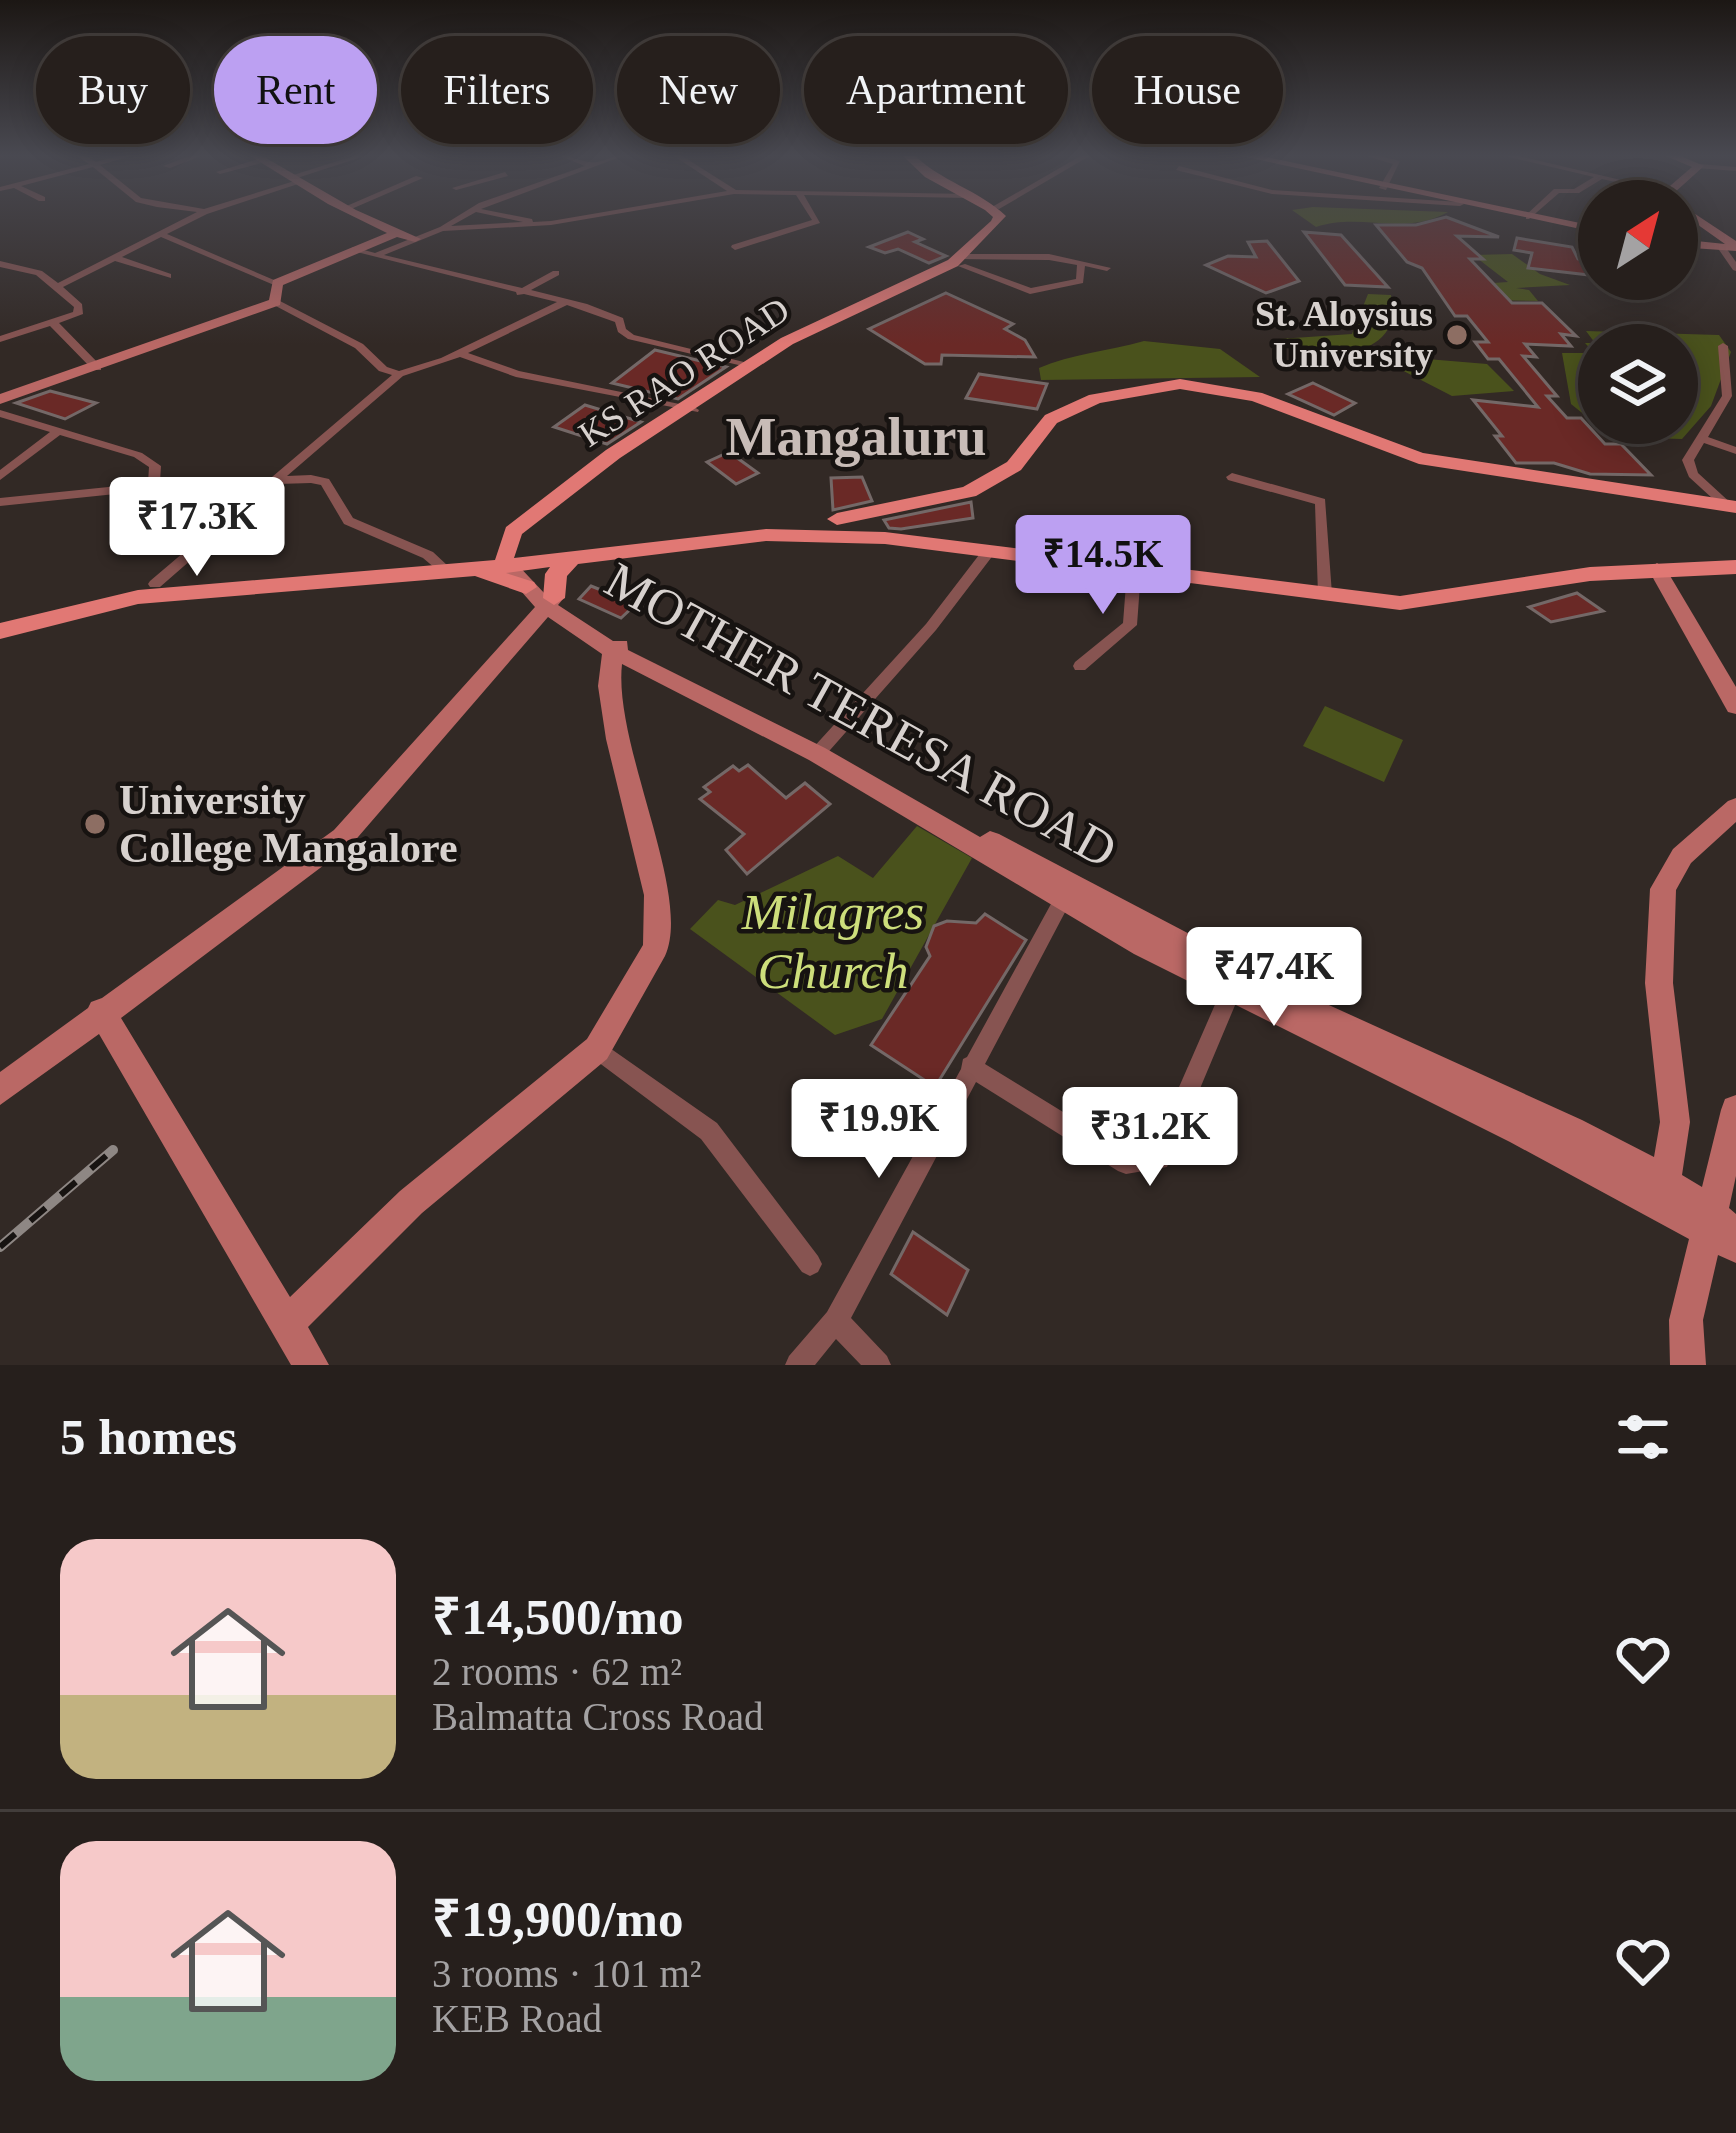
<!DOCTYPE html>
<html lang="en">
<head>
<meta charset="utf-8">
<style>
  :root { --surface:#261f1c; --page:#2e2725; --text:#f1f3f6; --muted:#a4a2a3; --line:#423d3b; --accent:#bca0f2 }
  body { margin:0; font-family:"Times New Roman",serif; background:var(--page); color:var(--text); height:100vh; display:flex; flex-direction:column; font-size:45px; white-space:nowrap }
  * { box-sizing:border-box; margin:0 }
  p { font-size:39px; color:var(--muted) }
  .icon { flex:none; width:66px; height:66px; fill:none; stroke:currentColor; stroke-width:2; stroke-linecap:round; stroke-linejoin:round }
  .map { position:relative; height:1365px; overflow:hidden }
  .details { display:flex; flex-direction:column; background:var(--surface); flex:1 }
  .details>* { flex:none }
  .top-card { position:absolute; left:36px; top:36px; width:1665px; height:108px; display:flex; gap:24px }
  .needle { width:78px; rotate:36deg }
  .fabs { position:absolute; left:1578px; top:180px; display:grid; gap:24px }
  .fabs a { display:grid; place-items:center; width:120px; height:120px; border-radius:50%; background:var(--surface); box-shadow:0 6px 30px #0003,0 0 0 3px var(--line); font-size:60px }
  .price { position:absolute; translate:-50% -102px; padding:0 27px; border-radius:12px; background:#fff; color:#222; font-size:39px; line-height:78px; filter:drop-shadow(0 3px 6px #0008) }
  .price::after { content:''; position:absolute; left:50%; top:72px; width:36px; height:27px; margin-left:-18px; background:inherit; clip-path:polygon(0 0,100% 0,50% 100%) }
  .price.on { background:var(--accent); color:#111 }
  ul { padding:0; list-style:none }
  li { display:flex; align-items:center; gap:36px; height:300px; padding:0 60px }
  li+li { border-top:3px solid var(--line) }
  li span { display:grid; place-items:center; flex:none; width:336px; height:240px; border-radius:36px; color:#555 }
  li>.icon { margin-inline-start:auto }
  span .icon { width:144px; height:144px; fill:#fffc; stroke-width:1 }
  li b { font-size:51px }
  h2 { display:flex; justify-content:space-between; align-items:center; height:144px; padding:0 60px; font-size:51px }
  .pill { padding:0 42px; border-radius:54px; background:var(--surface); box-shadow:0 6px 30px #0003,0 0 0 3px var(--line); font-size:42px; line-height:108px }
  .pill.on { background:var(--accent); color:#111 }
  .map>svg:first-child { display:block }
  .green { fill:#4a521c; fill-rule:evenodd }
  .building { fill:#6a2926; stroke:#746867; stroke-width:3 }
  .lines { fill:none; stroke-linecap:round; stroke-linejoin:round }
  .street { fill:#875451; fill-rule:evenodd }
  .secondary { fill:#ba6865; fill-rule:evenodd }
  .primary { fill:#e17874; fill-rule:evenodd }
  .rail-casing { stroke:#8e8784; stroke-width:10 }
  .rail { stroke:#171311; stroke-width:6; stroke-dasharray:20; stroke-linecap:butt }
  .education-dot { fill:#8d6e63; stroke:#171311; stroke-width:4.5 }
  .labels { text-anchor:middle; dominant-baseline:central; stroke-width:9; stroke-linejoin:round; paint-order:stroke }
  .far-poi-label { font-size:36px; font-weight:bold; fill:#d7d1ce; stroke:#171311; text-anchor:end }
  .far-street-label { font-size:36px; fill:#d7d1ce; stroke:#171311 }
  .poi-label { font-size:42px; font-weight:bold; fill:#d7d1ce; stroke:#171311; text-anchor:start }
  .near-street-label { font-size:51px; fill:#d7d1ce; stroke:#171311 }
  .near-park-label { font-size:51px; font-style:italic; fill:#cdde7b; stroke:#171311 }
  .far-town-label { font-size:54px; font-weight:bold; fill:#c8bcb7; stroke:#171311 }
</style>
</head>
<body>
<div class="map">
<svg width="1736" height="1365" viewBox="0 0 1736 1365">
  <rect width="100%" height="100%" fill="#322925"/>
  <g class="green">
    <path d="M1313,207L1448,212C1403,237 1362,212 1316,227L1292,210Z"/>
    <path d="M1512,254L1540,274L1570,285L1516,288L1529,290L1538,301L1487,300V292H1502L1493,283L1508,282L1473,255Z"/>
    <path d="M1368,294L1391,295C1398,337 1377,343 1342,359L1279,339L1352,334Z"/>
    <path d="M1586,331L1719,335L1731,352L1711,406L1682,439L1612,437L1571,404L1562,353H1594L1585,343H1595ZM1599,345H1677V423H1599Z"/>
    <path d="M1144,341L1220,349L1260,377L1041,380L1039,368C1071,354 1109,351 1144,341Z"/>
    <path d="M1427,359L1487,364L1514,391L1452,396L1390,364Z"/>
    <path d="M1325,706L1403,740L1384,782L1303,746Z"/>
    <path d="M917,826L972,858L882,1019L835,1035L690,929L718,900L735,905L838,856L873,878Z"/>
  </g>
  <g class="building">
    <path d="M1446,217L1499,237L1457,236L1483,259H1470L1512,303H1542L1576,336L1561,334L1571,346L1525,344L1536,357L1523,356L1557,396H1547L1567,418H1581L1605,444H1621L1651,475L1590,474L1554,463H1516L1495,436H1502L1473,400L1538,407L1499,359H1488L1475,342H1488L1467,316H1455L1422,268L1407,262L1376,225H1416Z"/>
    <path d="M908,232L923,239L915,242L946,256L929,263L898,249L885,253L869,247Z"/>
    <path d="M1304,232L1341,235L1388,287L1345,285Z"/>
    <path d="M1517,238L1572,247L1578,259L1599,263L1598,276L1528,268L1532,253L1514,250Z"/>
    <path d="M1267,241L1299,281L1266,293L1206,265L1228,256L1256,257L1248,242Z"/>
    <path d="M946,293L1013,324L1005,329L1025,340L1035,357L942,355L941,364H925L869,329Z"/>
    <path d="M655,350L709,363L726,367L678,399L612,383Z"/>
    <path d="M979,374L1047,384L1037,409L966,398Z"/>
    <path d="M1313,383L1355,403L1334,415L1288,394Z"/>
    <path d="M50,391L81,399L96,403L65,419L16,403Z"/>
    <path d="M585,405L641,422L607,444L554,427Z"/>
    <path d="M729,452L758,473L736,484L707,462Z"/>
    <path d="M862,477L872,501L833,510L831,478Z"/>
    <path d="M971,502L973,518L901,529L889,528L884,520Z"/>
    <path d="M591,586L636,604L621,618L579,599Z"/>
    <path d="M1577,593L1603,611L1551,622L1529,607Z"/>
    <path d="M748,765L786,798L805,783L830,804L747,874L726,850L744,834L700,799L710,792L704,787L733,766L739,771Z"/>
    <path d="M985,914L1026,940L935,1087L871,1045L930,956L926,947L934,926L947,921L976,923Z"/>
    <path d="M913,1232L968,1270L947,1315L891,1274Z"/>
  </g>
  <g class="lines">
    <g class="street">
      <path d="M74,154H83L96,162L126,154H138L100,165L141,198L204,209L301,179V183L207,214L167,234L281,283L274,285L161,237L122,257L171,274V278L115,261L63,287L82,304L83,314L59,323L101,366V370H93L50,326L0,342V336L73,312L74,307L36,275L0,267V261L42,271L58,283L197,212L157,207L136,202L93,167L21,186L45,197V201H39L14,188L0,191V187L89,164Z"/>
      <path d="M195,154H206L170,168L163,166Z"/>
      <path d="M360,154H371L294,179L287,177Z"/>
      <path d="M383,154H418L415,156Z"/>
      <path d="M555,154C569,154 583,164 597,162C609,160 616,154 628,154L481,209L532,219L533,222L551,221L727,191L671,154H679L736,190L970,194L974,196L970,198L804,195L820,223L735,250L731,247L732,245L812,220L796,195L734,194L551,225L443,231L384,255L522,288L553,271H559V275L531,290L587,304L623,318L626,329L634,335L752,364L747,367L628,339L618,332L615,322L567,305L468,353L519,371L694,407L699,410L698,412L516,377L460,357L403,376L287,476L311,475L329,479L353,518L433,552L448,566L446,569H436L423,558L344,524L321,485L311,483L278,484L160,587H150L148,584L150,581L263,485L154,490L0,506V498L148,483L149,467L134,457L60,435L0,480V470L50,432L0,417V410L142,453L161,466L160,482L272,477L392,375L379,371L355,348L272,304V300H278L363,344L387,367L399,371L441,358L557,302L524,294L517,295L516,292L349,250L353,247L375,253L440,227L479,203L585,166ZM476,212L523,222L451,226Z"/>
      <path d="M1084,154H1093L999,209L992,207Z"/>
      <path d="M1360,154H1372L1400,161L1386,190L1379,188L1393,164Z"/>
      <path d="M1497,154H1510L1672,192L1668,194L1602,179L1579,193H1559L1529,219H1526V215L1554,189H1574L1594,177Z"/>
      <path d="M262,158L265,162L220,174L216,172Z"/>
      <path d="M1699,164L1736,167V171L1696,168Z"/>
      <path d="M1179,166L1272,190L1460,202L1464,204L1460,206L1272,194L1176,170Z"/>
      <path d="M505,172L508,176L456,190L452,188Z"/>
      <path d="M416,176L423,178L349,210L342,208Z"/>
      <path d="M1718,245H1724L1736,262V271L1733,270L1717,247Z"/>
      <path d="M961,254H1049L1111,268L1107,271L1085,266L1083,283L1030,294L958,266L965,264L1031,288L1076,279L1077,265L1049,260L958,259L957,257Z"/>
      <path d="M1723,343L1728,346L1732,396L1708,437L1736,447V454L1704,443L1694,460L1698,473L1734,506L1728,510L1724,509L1689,477L1682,460L1722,396L1718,346Z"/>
      <path d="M1232,473L1325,499L1332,594L1330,597L1325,598L1318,594L1315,504L1228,480L1226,477Z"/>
      <path d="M987,550L994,554L936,630L823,758H811L809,754L811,750L926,624L982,551Z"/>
      <path d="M1134,567L1141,571L1137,625L1085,670H1075L1073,666L1075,662L1123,623L1127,571Z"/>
      <path d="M1063,891L1069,893L1072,899L985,1064L1128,1152L1152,1149L1224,984L1231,982L1238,984L1241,991L1167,1167L1126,1174L1118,1171L976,1082L851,1318L887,1356L891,1365H861L836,1339L815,1365H785L789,1356L827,1312L961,1069L963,1059L967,1057L1057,893Z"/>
      <path d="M597,1039L717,1123L818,1256L822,1264L818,1272L810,1276L802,1272L701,1139L590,1056L587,1049L590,1042Z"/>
    </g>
    <g class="secondary">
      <path d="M0,154H6L1,157Z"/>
      <path d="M247,154H259L356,210L421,239L415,242L397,237L283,285L280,305L0,404V394L269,300L273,280L387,233L328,204Z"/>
      <path d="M1232,154H1252L1599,227V233Z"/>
      <path d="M1661,154H1676L1704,166L1674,193L1677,201V202L1667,201L1663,192L1692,167Z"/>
      <path d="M1677,202L1736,241V251L1677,247V239L1725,244L1677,210Z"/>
      <path d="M507,559L514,561L546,595H560L563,599L558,605L613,641H627L628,650L825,748L980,837L990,831L999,834L1298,991L1582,1120L1654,1157L1660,1122L1645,983L1650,889L1673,849L1728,801L1736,798V822L1691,863L1676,890L1673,983L1690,1122L1682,1175L1702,1187L1721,1110L1725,1099L1736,1095V1176L1729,1208L1736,1214V1263L1718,1255L1703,1320L1706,1365H1670L1669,1320L1689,1239L1510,1142L1134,954L809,760L622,664C613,745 693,895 665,956L607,1059L422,1213L308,1327L329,1365H291L99,1034L0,1105V1072L88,1008L91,1002L102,998L334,830L535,607L498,565ZM548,617L602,654L598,686L606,739L644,895L643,945L587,1039L400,1191L290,1297L121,1018L352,844Z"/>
      <path d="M1657,563L1666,569L1736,687V714L1728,712L1648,569Z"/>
    </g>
    <g class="primary">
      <path d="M901,154H913C940,181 979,190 1006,216L958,266L793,344L620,458L522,534L514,558L766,529L885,532L1400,596L1590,567L1736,560V574L1590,581L1400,610L885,544L766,541L578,564L567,576L565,598L554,605L543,598L545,574L550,567L506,573L534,582L537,587L526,594L475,576L138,604L0,639V623L138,590L495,560L506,527L606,450L781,338L948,260L991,221L993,217L985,210L925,177Z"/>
      <path d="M1180,379L1262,393L1423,453L1736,501V513L1419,464L1252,401L1180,389L1100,403L1057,423L1021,470L976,496L837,525L827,519L837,513L963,487L1007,462L1045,415L1089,395Z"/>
    </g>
    <defs>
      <path id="rail" d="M0,1247L113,1150"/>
    </defs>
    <use href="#rail" class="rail-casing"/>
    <use href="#rail" class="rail"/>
  </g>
  <linearGradient id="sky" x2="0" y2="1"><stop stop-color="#1c1714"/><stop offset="0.45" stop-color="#494951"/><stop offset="1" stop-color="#494951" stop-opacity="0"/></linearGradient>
  <rect width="1736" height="345" fill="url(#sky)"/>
  <g class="education-dot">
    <circle cx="1457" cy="335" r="12"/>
    <circle cx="95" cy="824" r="12"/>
  </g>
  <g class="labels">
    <g class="far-poi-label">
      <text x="1433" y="314">St. Aloysius<tspan x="1433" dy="41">University</tspan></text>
    </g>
    <g class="far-street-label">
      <text transform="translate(684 372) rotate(-33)">KS RAO ROAD</text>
    </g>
    <g class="poi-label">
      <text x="119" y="800">University<tspan x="119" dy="48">College Mangalore</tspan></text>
    </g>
    <g class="near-street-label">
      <text transform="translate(861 715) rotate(29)">MOTHER TERESA ROAD</text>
    </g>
    <g class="near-park-label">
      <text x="833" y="912">Milagres<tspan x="833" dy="59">Church</tspan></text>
    </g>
    <g class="far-town-label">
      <text x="856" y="437">Mangaluru</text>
    </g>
  </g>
</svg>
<div class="fabs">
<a><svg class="needle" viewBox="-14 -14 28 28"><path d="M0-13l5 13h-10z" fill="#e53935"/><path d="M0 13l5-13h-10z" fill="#a4a2a3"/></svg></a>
<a><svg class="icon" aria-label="layers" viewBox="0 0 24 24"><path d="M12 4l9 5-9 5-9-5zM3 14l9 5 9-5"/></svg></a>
</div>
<b class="price" style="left:197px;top:579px">₹17.3K</b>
<b class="price on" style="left:1103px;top:617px">₹14.5K</b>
<b class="price" style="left:1274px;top:1029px">₹47.4K</b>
<b class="price" style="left:879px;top:1181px">₹19.9K</b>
<b class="price" style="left:1150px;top:1189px">₹31.2K</b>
<div class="top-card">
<a class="pill">Buy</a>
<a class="pill on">Rent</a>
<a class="pill">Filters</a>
<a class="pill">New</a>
<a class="pill">Apartment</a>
<a class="pill">House</a>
</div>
</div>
<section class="details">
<h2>5 homes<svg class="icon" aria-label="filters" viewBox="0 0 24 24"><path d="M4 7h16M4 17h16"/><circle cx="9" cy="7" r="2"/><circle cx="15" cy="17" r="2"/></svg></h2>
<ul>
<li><span style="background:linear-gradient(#f6c9c9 65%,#c2b280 0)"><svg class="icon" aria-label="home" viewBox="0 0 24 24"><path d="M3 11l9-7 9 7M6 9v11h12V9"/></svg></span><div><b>₹14,500/mo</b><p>2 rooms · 62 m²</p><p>Balmatta Cross Road</p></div><svg class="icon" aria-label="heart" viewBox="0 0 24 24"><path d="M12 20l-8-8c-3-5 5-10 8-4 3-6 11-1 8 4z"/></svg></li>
<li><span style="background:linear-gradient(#f6c9c9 65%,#7fa58c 0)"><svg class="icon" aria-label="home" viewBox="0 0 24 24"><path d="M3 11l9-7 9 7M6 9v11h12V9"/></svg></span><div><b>₹19,900/mo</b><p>3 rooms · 101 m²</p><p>KEB Road</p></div><svg class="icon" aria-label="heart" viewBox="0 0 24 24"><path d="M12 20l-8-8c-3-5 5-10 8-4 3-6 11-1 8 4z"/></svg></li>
</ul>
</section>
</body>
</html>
